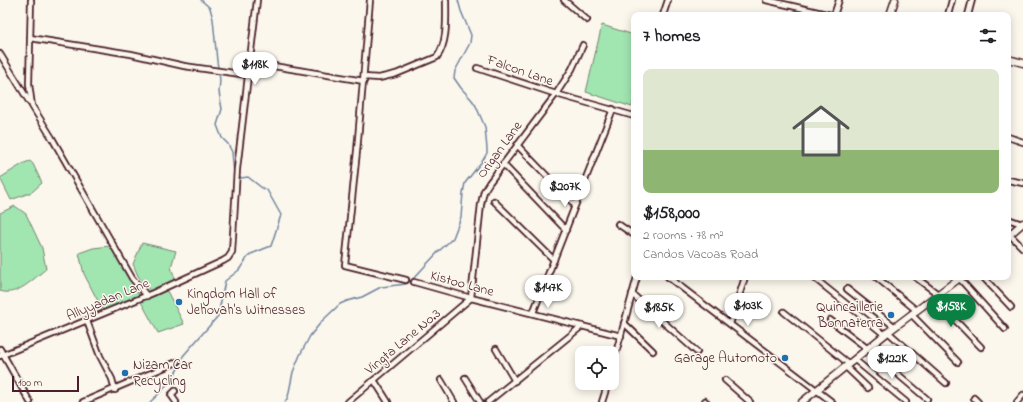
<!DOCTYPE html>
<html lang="en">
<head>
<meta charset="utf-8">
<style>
  :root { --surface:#fff; --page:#f2f2f2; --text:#202124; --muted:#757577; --accent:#0b8043 }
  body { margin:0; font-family:"Indie Flower",sans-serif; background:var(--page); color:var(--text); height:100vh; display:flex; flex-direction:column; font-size:15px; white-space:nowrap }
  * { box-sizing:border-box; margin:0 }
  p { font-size:13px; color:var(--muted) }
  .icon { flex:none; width:22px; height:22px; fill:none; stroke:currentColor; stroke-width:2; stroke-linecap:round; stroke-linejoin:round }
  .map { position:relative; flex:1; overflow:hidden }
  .details { position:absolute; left:631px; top:12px; width:380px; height:268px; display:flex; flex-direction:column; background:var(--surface); border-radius:8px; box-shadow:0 2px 10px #0003 }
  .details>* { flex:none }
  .fabs { position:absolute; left:575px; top:346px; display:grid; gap:8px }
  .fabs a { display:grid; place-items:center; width:44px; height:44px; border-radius:8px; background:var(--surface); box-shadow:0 2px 10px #0003; font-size:20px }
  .scale { position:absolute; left:12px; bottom:10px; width:67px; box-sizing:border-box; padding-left:4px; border:2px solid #4a1f2b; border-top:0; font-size:11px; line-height:14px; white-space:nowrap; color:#4a1f2b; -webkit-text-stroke:3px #fbf7ec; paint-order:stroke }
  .price { position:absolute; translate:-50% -34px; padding:0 9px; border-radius:14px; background:#fff; color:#222; font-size:13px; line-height:26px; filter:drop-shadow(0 1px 2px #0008) }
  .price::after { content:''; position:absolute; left:50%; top:24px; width:12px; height:9px; margin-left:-6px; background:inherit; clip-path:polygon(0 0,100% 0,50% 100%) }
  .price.selected { background:var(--accent); color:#fff }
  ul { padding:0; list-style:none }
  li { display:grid; align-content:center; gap:8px; height:212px; padding:0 12px }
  li span { display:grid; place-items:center; height:124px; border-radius:8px; color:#555 }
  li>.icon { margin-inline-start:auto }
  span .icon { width:72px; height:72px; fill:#fffc; stroke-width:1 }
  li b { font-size:17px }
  h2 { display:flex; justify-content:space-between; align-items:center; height:48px; padding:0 12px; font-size:17px }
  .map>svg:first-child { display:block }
  .green { fill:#a1e5b1; stroke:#76826e }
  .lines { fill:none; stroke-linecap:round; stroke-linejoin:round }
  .stream { stroke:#72849f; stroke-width:1.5 }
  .minor-casing { stroke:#4a1f2b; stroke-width:8 }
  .secondary-casing { stroke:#4a1f2b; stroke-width:9 }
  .minor { stroke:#fbf7ec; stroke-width:4.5 }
  .secondary { stroke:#fbf7ec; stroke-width:6 }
  .poi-dot { fill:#1f6fb2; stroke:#fbf7ec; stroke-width:1.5 }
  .labels { text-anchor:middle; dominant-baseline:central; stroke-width:3; stroke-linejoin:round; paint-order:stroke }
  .street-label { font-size:14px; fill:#4a1f2b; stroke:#fbf7ec }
  .poi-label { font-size:14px; fill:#4a1f2b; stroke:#fbf7ec; text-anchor:start }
</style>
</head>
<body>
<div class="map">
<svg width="1023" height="402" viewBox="0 0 1023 402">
  <rect width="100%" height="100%" fill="#fbf7ec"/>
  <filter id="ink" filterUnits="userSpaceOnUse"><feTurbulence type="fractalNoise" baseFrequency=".025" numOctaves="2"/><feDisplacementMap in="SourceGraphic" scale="8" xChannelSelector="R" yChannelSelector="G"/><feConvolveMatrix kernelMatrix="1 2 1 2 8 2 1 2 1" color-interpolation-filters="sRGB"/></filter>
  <g filter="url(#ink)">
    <g class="green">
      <path d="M602,25L634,35V97L632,107L586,92Z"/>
      <path d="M30,161L33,164L42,183L32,192L11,200L0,178L24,163Z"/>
      <path d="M15,206L26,214L42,248L46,269C33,279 17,297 0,291V213Z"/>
      <path d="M142,243L176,251L171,267L176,281L150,291L138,276L133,264Z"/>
      <path d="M110,246L139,295L103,311L84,274L79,253L93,248Z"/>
      <path d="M166,289L184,324L158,333L140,300Z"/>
    </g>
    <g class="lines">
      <g class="stream">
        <path d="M201,0L210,8L213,19L217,61L220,80L219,92L222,109L217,125L222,138L228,144L232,152L234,174L235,175"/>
        <path d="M150,402C162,392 180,371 183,356L218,316L225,281L239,270L247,258L251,254L271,246L281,215L267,190L262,188L248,177L241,178L238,177"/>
        <path d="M285,402L288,397L293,372L300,355L310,336L322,321L340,304L347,301L362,297L381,287L406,284L412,280L439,251L453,238L461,217L463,193L465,183L483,160L487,153V149L485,127L476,106L472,100L461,88L454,78L455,71L470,43L471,35L461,11L458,0"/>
      </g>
      <defs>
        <g id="minor">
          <path d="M31,0L29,84L32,106L52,138L132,278L147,296"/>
          <path d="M370,0L357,151L345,265L406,280"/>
          <path d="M564,0L587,20"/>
          <path d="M766,0L831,15"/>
          <path d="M663,15L668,0"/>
          <path d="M834,15L839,0"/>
          <path d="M948,15L952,0"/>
          <path d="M968,15L972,0"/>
          <path d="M30,38L131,54L184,66L248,75"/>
          <path d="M0,54L30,103"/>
          <path d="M249,62L364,81"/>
          <path d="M477,68L556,94L634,116"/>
          <path d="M364,77L379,78L396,74L437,57C448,42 446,18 446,0"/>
          <path d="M1008,137L1023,142"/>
          <path d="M517,145L575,205"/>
          <path d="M503,164L566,230"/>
          <path d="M1008,180L1023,183"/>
          <path d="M494,201L554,260"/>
          <path d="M1008,219L1022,224"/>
          <path d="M618,224L634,235"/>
          <path d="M1010,235L1023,248"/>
          <path d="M668,277L832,402"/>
          <path d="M813,277L885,335"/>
          <path d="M876,277L916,310"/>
          <path d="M915,277L938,294"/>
          <path d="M983,277L1011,307"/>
          <path d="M959,278L1005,329"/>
          <path d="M414,282L471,298L621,336"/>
          <path d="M847,289L895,327"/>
          <path d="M632,294L697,352"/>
          <path d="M471,298L481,204L484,191L489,183L556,94L572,69L583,45"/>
          <path d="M934,298L981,347"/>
          <path d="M784,312L849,364"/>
          <path d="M533,313L613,109"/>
          <path d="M911,314L958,362"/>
          <path d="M830,320L868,349L927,399"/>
          <path d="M87,321L100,356L112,379L115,390"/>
          <path d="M624,323L653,351"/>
          <path d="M730,324L745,277"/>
          <path d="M888,332L946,383"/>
          <path d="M0,349L30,402"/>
          <path d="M496,349L515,381"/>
          <path d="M0,356L153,293L223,261L228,258L232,252L237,169L257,0"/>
          <path d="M855,360L906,402"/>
          <path d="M612,367L637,277"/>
          <path d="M846,367L868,388"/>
          <path d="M465,378L480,402"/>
          <path d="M374,380L388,402"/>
          <path d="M441,380L454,402"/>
          <path d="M725,380L750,402"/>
          <path d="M175,391L171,395L176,402"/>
          <path d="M974,398L978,402"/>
          <path d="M705,401L706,402"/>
          <path d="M83,402L177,362"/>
          <path d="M348,402L471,298"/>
          <path d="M488,402L582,326"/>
          <path d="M602,402L608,383"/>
          <path d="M1017,402L1023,395"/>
        </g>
        <g id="secondary">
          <path d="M890,15L895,0"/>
          <path d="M1008,59L1023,63"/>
          <path d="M1008,236L1023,223"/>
          <path d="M802,402L888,332L961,277"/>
        </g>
      </defs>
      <use href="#minor" class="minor-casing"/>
      <use href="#secondary" class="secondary-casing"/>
      <use href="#minor" class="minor"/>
      <use href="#secondary" class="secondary"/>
    </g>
  </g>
  <g class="poi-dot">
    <circle cx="179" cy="302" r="4"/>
    <circle cx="891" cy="315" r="4"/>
    <circle cx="785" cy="358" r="4"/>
    <circle cx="125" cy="373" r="4"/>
  </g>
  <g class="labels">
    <g class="street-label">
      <text transform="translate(520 71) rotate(19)">Falcon Lane</text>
      <text transform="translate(500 150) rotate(-54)">Origan Lane</text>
      <text transform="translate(462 284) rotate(15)">Kistoo Lane</text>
      <text transform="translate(108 300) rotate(-23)">Allyyadan Lane</text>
      <text transform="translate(403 342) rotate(-40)">Vingta Lane No.3</text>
    </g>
    <g class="poi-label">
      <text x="187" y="294">Kingdom Hall of<tspan x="187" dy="16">Jehovah's Witnesses</tspan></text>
      <text x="883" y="307" text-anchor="end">Quincaillerie<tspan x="883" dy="16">Bonnaterra</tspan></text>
      <text x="777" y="358" text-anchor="end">Garage Automoto</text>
      <text x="133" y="365">Nizam Car<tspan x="133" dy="16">Recycling</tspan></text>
    </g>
  </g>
</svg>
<div class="fabs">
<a><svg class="icon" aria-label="locate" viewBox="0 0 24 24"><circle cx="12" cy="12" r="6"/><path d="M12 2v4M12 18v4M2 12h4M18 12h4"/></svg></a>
</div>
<div class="scale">100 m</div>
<b class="price" style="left:255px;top:86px">$118K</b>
<b class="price" style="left:565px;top:208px">$207K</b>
<b class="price" style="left:548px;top:309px">$147K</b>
<b class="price" style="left:748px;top:327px">$103K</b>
<b class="price selected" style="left:951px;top:328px">$158K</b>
<b class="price" style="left:659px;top:329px">$185K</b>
<b class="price" style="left:892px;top:380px">$122K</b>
<section class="details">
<h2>7 homes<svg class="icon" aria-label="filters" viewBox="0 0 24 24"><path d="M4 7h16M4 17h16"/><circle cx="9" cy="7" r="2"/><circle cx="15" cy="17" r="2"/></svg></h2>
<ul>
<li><span style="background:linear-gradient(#dfe7d0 65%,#8fb573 0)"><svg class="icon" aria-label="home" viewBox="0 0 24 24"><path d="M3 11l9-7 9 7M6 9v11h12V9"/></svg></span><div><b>$158,000</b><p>2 rooms · 78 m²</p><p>Candos Vacoas Road</p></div></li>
</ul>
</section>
</div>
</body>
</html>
